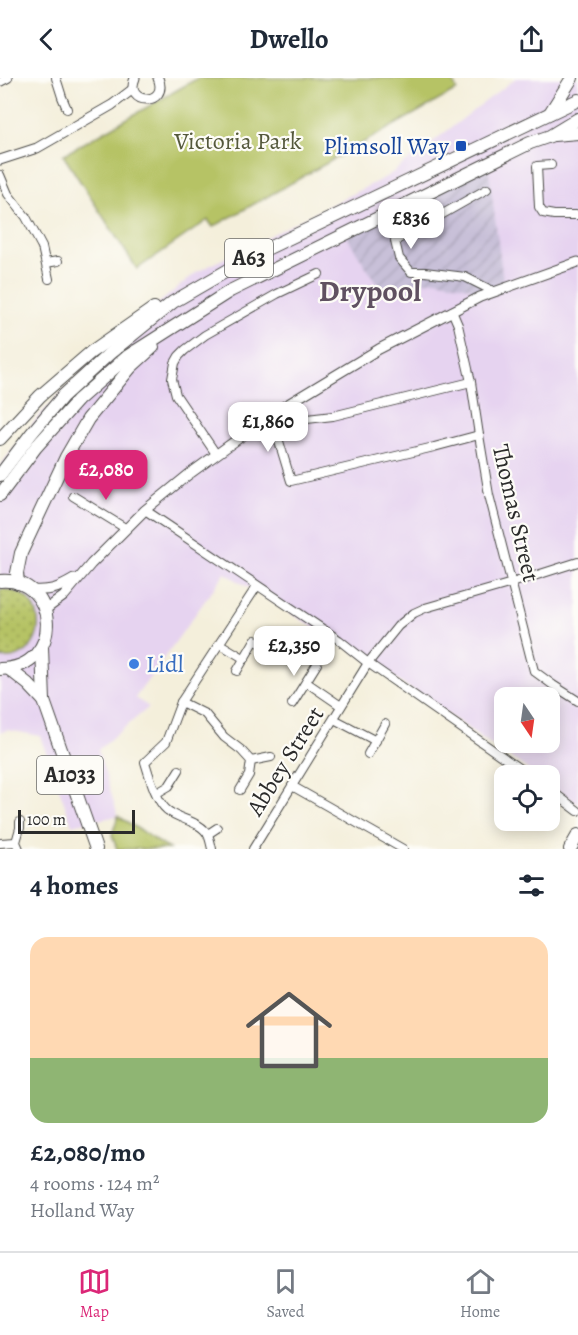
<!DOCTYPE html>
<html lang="en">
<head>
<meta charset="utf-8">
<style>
  :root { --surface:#fff; --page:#f6f6f7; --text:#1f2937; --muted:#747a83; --line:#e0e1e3; --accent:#db2777 }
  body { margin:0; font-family:Alegreya,serif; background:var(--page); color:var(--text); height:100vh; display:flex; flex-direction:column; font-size:22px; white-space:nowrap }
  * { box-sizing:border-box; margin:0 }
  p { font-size:20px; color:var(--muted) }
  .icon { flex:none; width:33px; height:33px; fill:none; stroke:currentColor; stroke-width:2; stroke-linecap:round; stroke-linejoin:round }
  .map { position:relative; height:771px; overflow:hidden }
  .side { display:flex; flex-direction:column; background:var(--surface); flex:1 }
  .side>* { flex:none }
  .needle { width:39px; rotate:167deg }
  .tools { position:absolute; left:494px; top:609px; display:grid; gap:12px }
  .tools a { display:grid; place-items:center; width:66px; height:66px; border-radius:12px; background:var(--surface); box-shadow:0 3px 15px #0003; font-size:30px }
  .scale { position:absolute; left:18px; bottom:15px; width:117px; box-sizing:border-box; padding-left:6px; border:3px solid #2b2b2b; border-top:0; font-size:16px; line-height:21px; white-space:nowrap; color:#2b2b2b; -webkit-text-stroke:4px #fdfcf7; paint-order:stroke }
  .price { position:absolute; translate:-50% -51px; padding:0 14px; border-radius:12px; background:#fff; color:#222; font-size:20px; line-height:39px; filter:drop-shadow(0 2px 3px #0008) }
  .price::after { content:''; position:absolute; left:50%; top:36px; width:18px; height:14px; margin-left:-9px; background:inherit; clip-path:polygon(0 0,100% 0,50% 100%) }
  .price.current { background:var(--accent); color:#fff }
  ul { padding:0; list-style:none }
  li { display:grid; align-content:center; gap:12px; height:318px; padding:0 30px }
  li+li { border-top:2px solid var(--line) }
  li span { display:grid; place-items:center; height:186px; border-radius:18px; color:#555 }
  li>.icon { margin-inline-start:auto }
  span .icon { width:108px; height:108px; fill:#fffc; stroke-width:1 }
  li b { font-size:26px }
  h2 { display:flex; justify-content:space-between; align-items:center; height:72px; padding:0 30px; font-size:26px }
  header { display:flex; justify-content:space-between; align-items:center; height:78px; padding:0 30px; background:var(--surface); font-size:27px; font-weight:700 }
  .tabs { display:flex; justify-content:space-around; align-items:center; height:84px; border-top:2px solid var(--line); background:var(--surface); font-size:16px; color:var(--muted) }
  .tabs a { display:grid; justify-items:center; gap:3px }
  .tabs .current { color:var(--accent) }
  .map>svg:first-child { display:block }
  .built { fill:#e6d3f0; fill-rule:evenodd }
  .industrial { fill:url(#industrial-furrows) }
  .grass { fill:url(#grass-dots); stroke:#707748; stroke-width:1.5 }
  .green { fill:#b6c365; stroke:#707748; stroke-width:1.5 }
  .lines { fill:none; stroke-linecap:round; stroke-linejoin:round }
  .minor-casing { stroke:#494845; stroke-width:10 }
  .tertiary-casing { stroke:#494845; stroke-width:11 }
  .trunk-casing { stroke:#494845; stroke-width:14 }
  .minor { stroke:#fff; stroke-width:8 }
  .tertiary { stroke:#fff; stroke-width:9 }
  .trunk { stroke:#fff; stroke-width:12 }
  .transit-dot { fill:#1a4fb4; stroke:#fdfcf7; stroke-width:2 }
  .shop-dot { fill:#3f7fe0; stroke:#fdfcf7; stroke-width:2 }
  .labels { text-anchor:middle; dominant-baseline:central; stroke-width:4.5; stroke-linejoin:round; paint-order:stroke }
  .shield { fill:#fdfcf7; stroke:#6a6a68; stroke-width:1.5 }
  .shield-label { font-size:22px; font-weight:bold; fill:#2b2b2b }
  .park-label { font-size:24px; fill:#55593c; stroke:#fdfcf7 }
  .transit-label { font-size:24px; fill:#164399; stroke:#fdfcf7; text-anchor:end }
  .street-label { font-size:24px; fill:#2b2b2b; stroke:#fdfcf7 }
  .shop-label { font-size:24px; fill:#366cbe; stroke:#fdfcf7; text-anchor:start }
  .district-label { font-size:30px; font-weight:bold; fill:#605161; stroke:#fdfcf7 }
</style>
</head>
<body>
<header><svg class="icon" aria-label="back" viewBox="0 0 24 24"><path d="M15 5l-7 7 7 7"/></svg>Dwello<svg class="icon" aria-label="share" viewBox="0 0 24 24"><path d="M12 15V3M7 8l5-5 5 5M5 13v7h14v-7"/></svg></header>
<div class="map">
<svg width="578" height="771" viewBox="0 0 578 771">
  <defs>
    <pattern id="industrial-furrows" width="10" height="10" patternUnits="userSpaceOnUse" patternTransform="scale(1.5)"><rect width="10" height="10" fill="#c8c0d8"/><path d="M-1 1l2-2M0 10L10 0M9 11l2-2" fill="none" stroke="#aca5ba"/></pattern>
    <pattern id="grass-dots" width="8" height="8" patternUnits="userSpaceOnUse" patternTransform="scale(1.5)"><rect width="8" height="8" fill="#b6c365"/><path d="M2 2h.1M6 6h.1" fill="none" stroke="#949f53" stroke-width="1.8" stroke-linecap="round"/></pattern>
  </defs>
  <rect width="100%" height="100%" fill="#fdfcf7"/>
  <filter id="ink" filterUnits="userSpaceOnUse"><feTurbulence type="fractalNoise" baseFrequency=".0167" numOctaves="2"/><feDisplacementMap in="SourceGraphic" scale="12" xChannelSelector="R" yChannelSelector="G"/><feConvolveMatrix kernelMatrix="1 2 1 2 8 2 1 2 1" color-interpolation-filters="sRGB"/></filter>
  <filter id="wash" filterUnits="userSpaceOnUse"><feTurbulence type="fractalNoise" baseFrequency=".008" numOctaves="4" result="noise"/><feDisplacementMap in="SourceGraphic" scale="24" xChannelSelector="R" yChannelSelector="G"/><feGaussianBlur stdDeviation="1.35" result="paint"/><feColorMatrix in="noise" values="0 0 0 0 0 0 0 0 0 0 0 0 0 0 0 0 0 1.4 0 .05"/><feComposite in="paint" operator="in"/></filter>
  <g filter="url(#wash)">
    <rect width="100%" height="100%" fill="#f4efdb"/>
    <path class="built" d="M516,0H578V726L549,707V698L536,697L383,592L225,495L135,620L149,629L98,672L118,738L72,747L40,658L7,652L0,655V580L4,581L10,512L0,511V388L38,339L108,266L197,194L388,98ZM504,620H549V664H504Z"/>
    <path class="industrial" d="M488,86L504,210L480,219L469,209L436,202L379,209L345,156Z"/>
    <path class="grass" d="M0,511C54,511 48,586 0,580Z"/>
    <g class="green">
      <path d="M198,0H451L457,12L213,149L208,142L137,191L63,77Z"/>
      <path d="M118,738L169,771H117L112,757Z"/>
    </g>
  </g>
  <g filter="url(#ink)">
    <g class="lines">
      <defs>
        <g id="minor">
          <path d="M56,0L62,19L67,31"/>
          <path d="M0,4L8,0"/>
          <path d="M551,87L537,88L539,129L543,135L554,137H578"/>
          <path d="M0,97L8,116L26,139L42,169L49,201"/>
          <path d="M487,111L395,163L399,180L411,194H425L465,199L493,213"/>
          <path d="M46,185L58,183"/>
          <path d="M452,233L458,247L471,304L479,357L489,417L534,593L553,607L578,623"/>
          <path d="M278,332L294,339L307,341L333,338L471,304"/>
          <path d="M271,337L291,403L434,369L479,357"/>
          <path d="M216,376L176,317L172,301L175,285L179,278L185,272L205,257L277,216L319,196"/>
          <path d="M73,418L125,450"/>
          <path d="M145,432L339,562L368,585L530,698"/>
          <path d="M220,566L245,581"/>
          <path d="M237,593L255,562L260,565"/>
          <path d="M306,604L341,628"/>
          <path d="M181,624L205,636L224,659L241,672L251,683L249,697L240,712"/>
          <path d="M292,626L317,586"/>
          <path d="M334,641L376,663"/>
          <path d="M368,676L385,646"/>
          <path d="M251,683L271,679"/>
          <path d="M292,708L403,771"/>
          <path d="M549,711L578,733"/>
          <path d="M157,715L169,708L179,692"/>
          <path d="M208,756L217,750"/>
          <path d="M0,765L16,764"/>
          <path d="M19,771L16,764L20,750V744"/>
          <path d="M212,771C211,767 210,761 208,757C201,743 179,742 167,732C156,723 149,697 145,684L166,664L181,624L257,508"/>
          <path d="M253,771L368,585L398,548L414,535L425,530L512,505L578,484"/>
        </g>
        <g id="tertiary">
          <path d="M135,0C123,28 170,28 158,0"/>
          <path d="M0,82L37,70L112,27L133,11"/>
          <path d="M31,512C51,513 57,511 74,501"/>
          <path d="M45,532L64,518L91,486L145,432L188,397L278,332L379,271L480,219L578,184"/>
        </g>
        <g id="trunk">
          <path d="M550,35L572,0"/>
          <path d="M554,57L578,55"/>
          <path d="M0,361L40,318L91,274L154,230"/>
          <path d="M0,397L31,356L63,318L110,275L173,224L256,176L578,22"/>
          <path d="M0,417L36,369L78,322L128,278L230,213L530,65L550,58L578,41"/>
          <path d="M0,503C59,498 66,590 0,591"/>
          <path d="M18,505L17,495L21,475L66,379L88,341L131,289L153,269"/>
          <path d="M42,569L44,623L96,771"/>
          <path d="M9,591L28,606L44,623"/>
          <path d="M570,771L578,757"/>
        </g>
      </defs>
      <use href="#minor" class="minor-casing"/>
      <use href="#tertiary" class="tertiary-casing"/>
      <use href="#trunk" class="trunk-casing"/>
      <use href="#minor" class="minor"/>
      <use href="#tertiary" class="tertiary"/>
      <use href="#trunk" class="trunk"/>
    </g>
  </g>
  <rect class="transit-dot" x="455" y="62" width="12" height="12" rx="3"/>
  <circle class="shop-dot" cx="134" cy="586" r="6"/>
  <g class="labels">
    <g class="shield">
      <rect x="225" y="161" width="48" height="38" rx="4.5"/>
      <rect x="37" y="678" width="66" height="38" rx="4.5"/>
    </g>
    <g class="shield-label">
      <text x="249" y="180">A63</text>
      <text x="70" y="697">A1033</text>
    </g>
    <g class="park-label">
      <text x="238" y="63">Victoria Park</text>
    </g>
    <g class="transit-label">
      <text x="449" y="68">Plimsoll Way</text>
    </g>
    <g class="street-label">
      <text transform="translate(516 435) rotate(77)">Thomas Street</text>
      <text transform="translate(285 683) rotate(-58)">Abbey Street</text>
    </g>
    <g class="shop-label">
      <text x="146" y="586">Lidl</text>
    </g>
    <g class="district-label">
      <text x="370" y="213">Drypool</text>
    </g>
  </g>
</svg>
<div class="tools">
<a><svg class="needle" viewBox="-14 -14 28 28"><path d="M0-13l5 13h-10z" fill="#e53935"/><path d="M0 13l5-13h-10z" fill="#747a83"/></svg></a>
<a><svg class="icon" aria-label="locate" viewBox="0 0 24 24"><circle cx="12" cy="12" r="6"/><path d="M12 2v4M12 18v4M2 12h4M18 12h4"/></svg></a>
</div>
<div class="scale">100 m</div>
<b class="price" style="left:411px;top:172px">£836</b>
<b class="price" style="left:268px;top:375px">£1,860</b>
<b class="price current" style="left:106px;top:423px">£2,080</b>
<b class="price" style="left:294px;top:599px">£2,350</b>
</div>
<section class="side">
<h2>4 homes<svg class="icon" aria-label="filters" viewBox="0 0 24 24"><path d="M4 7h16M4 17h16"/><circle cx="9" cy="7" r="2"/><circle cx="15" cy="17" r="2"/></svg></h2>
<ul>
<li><span style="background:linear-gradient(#ffd9b3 65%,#8fb573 0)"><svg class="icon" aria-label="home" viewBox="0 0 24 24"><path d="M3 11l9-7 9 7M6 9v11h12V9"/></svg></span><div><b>£2,080/mo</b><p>4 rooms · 124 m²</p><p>Holland Way</p></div></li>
</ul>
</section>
<nav class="tabs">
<a class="current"><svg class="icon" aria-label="map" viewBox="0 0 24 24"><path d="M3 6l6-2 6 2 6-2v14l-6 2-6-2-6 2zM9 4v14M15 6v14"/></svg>Map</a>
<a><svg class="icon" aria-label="saved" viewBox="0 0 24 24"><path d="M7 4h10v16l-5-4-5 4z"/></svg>Saved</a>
<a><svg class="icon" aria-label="home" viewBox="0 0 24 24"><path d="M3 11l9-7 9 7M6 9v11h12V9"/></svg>Home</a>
</nav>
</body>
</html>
